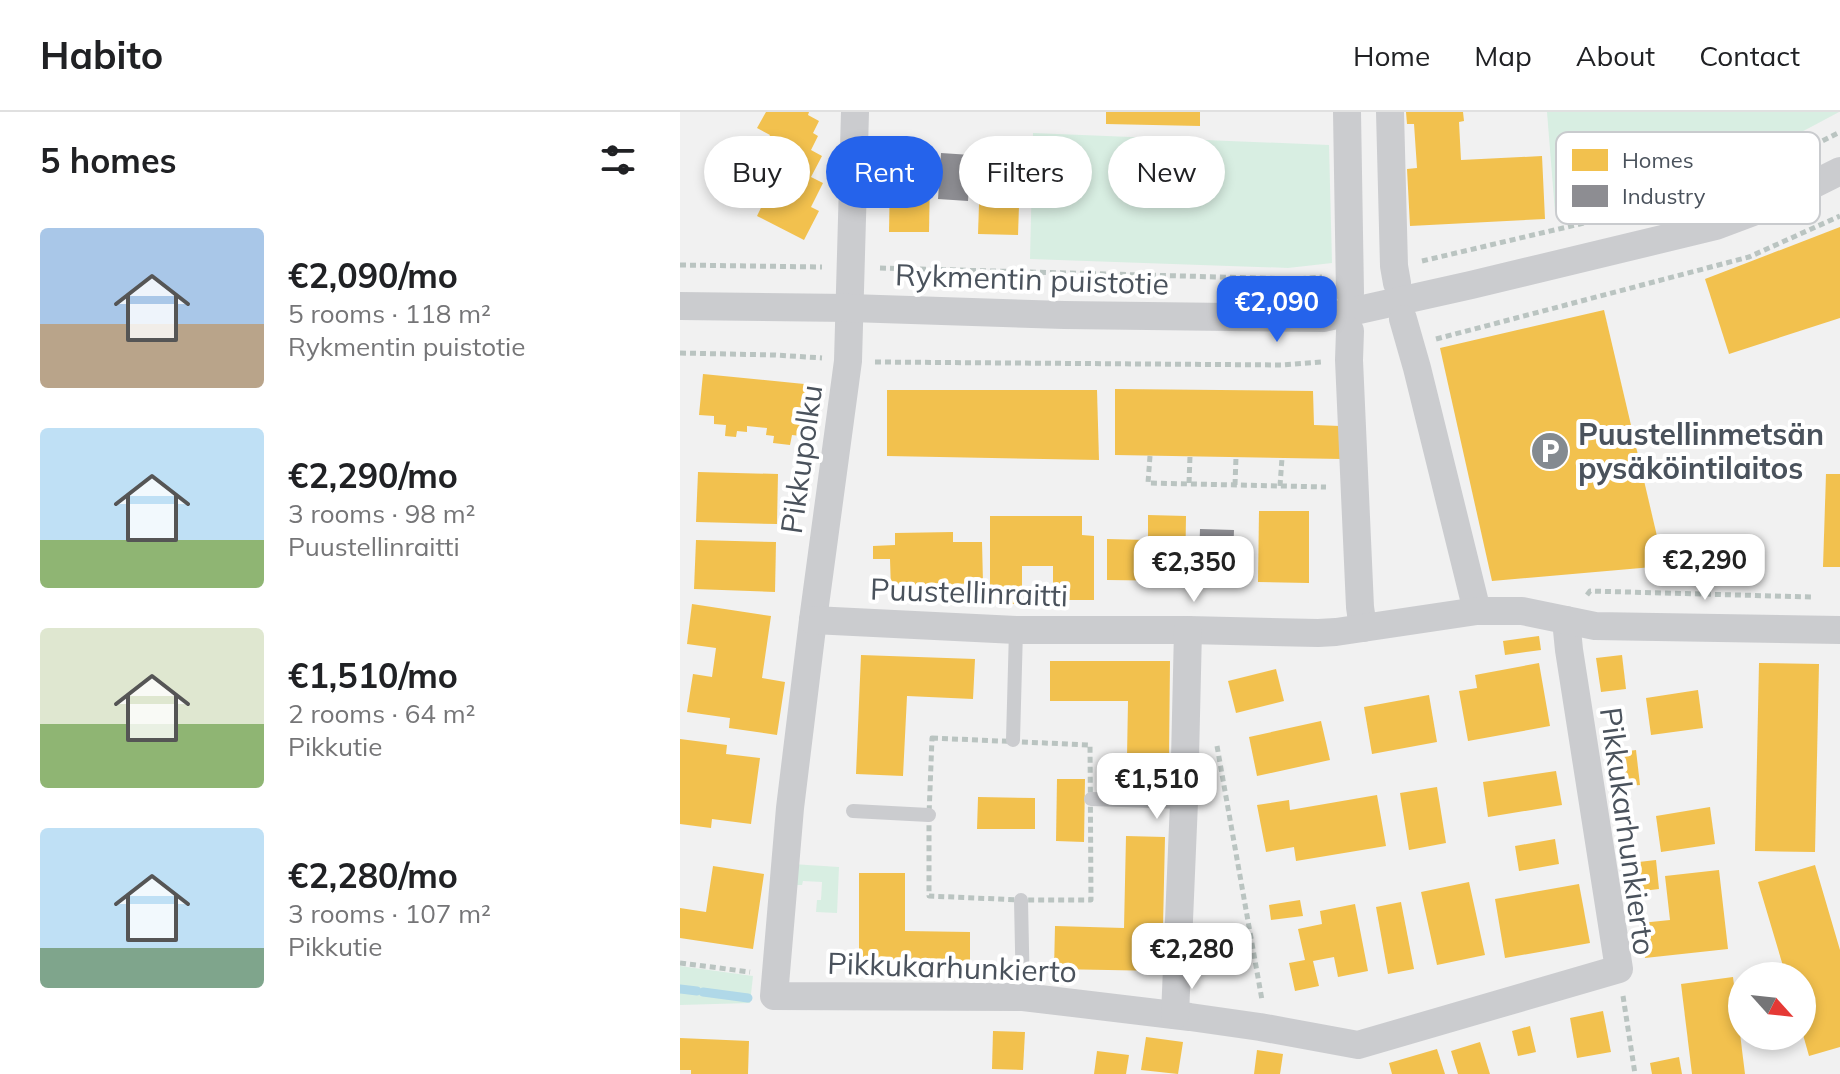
<!DOCTYPE html>
<html lang="en">
<head>
<meta charset="utf-8">
<style>
  :root { --surface:#fff; --page:#f2f2f2; --text:#202124; --muted:#757577; --line:#e0e0e0; --accent:#2563eb }
  body { margin:0; font-family:Mulish,sans-serif; background:var(--page); color:var(--text); height:100vh; display:flex; flex-direction:column; font-size:30px; white-space:nowrap }
  * { box-sizing:border-box; margin:0 }
  p { font-size:26px; color:var(--muted) }
  .icon { flex:none; width:44px; height:44px; fill:none; stroke:currentColor; stroke-width:2; stroke-linecap:round; stroke-linejoin:round }
  .map { position:relative; flex:1; overflow:hidden }
  .panel { display:flex; flex-direction:column; background:var(--surface); width:680px }
  .panel>* { flex:none }
  .banner { position:absolute; left:24px; top:24px; width:760px; height:72px; display:flex; gap:16px }
  .needle { width:52px; rotate:117deg }
  .buttons { position:absolute; left:1048px; top:850px; display:grid; gap:16px }
  .buttons a { display:grid; place-items:center; width:88px; height:88px; border-radius:50%; background:var(--surface); box-shadow:0 4px 12px #0003; font-size:40px }
  .price { position:absolute; translate:-50% -68px; padding:0 18px; border-radius:16px; background:#fff; color:#222; font-size:26px; line-height:52px; filter:drop-shadow(0 2px 4px #0008) }
  .price::after { content:''; position:absolute; left:50%; top:48px; width:24px; height:18px; margin-left:-12px; background:inherit; clip-path:polygon(0 0,100% 0,50% 100%) }
  .price.current { background:var(--accent); color:#fff }
  ul { padding:0; list-style:none }
  li { display:flex; align-items:center; gap:24px; height:200px; padding:0 40px }
  li span { display:grid; place-items:center; flex:none; width:224px; height:160px; border-radius:8px; color:#555 }
  li>.icon { margin-inline-start:auto }
  span .icon { width:96px; height:96px; fill:#fffc; stroke-width:1 }
  li b { font-size:34px }
  h2 { display:flex; justify-content:space-between; align-items:center; height:96px; padding:0 40px; font-size:34px }
  .tag { padding:0 28px; border-radius:36px; background:var(--surface); box-shadow:0 4px 12px #0003; font-size:28px; line-height:72px }
  .tag.current { background:var(--accent); color:#fff }
  header { display:flex; align-items:center; gap:48px; box-sizing:border-box; height:112px; padding:0 40px; background:var(--surface); border-bottom:2px solid var(--line) }
  header strong { font-size:38px }
  nav { display:flex; gap:44px; margin-inline-start:auto; font-size:28px }
  main { display:flex; flex:1; min-height:0 }
  .map>svg:first-child { display:block }
  .green { fill:#d8eee2 }
  .homes { fill:#f2c14e }
  .industry { fill:#8d8d92 }
  .lines { fill:none; stroke-linecap:round; stroke-linejoin:round }
  .stream { stroke:#b0d8e8; stroke-width:9 }
  .path { stroke:#bac4c1; stroke-width:5; stroke-dasharray:6 4; stroke-linecap:butt }
  .lane { stroke:#cbcccf; stroke-width:14 }
  .street { stroke:#cbcccf; stroke-width:28 }
  .labels { text-anchor:middle; dominant-baseline:central; stroke-width:8; stroke-linejoin:round; paint-order:stroke }
  .street-label { font-size:30px; fill:#4a525c; stroke:#fff }
  .poi-label { font-size:30px; font-weight:bold; fill:#4a525c; stroke:#fff; text-anchor:start }
  .key { fill:#fff; stroke:#c9cbce; stroke-width:2 }
  .key-label { font-size:22px; fill:#4a525c }
</style>
</head>
<body>
<header>
<strong>Habito</strong>
<nav><a>Home</a><a>Map</a><a>About</a><a>Contact</a></nav>
</header>
<main>
<section class="panel">
<h2>5 homes<svg class="icon" aria-label="filters" viewBox="0 0 24 24"><path d="M4 7h16M4 17h16"/><circle cx="9" cy="7" r="2"/><circle cx="15" cy="17" r="2"/></svg></h2>
<ul>
<li><span style="background:linear-gradient(#a9c7e8 60%,#b9a48a 0)"><svg class="icon" aria-label="home" viewBox="0 0 24 24"><path d="M3 11l9-7 9 7M6 9v11h12V9"/></svg></span><div><b>€2,090/mo</b><p>5 rooms · 118 m²</p><p>Rykmentin puistotie</p></div></li>
<li><span style="background:linear-gradient(#bfe0f5 70%,#8fb573 0)"><svg class="icon" aria-label="home" viewBox="0 0 24 24"><path d="M3 11l9-7 9 7M6 9v11h12V9"/></svg></span><div><b>€2,290/mo</b><p>3 rooms · 98 m²</p><p>Puustellinraitti</p></div></li>
<li><span style="background:linear-gradient(#dfe7d0 60%,#8fb573 0)"><svg class="icon" aria-label="home" viewBox="0 0 24 24"><path d="M3 11l9-7 9 7M6 9v11h12V9"/></svg></span><div><b>€1,510/mo</b><p>2 rooms · 64 m²</p><p>Pikkutie</p></div></li>
<li><span style="background:linear-gradient(#bfe0f5 75%,#7fa58c 0)"><svg class="icon" aria-label="home" viewBox="0 0 24 24"><path d="M3 11l9-7 9 7M6 9v11h12V9"/></svg></span><div><b>€2,280/mo</b><p>3 rooms · 107 m²</p><p>Pikkutie</p></div></li>
</ul>
</section>
<div class="map">
<svg width="1160" height="962" viewBox="0 0 1160 962">
  <rect width="100%" height="100%" fill="#f1f1f1"/>
  <g class="green">
    <path d="M867,0H1159L1054,56L875,100Z"/>
    <path d="M353,21L649,33L652,151L608,156L350,147Z"/>
    <path d="M112,752L159,755L157,801L136,800L137,788H141L142,770L123,769L122,773H111Z"/>
    <path d="M0,854L73,864L70,891L0,893Z"/>
  </g>
  <g class="homes">
    <path d="M86,0H129L128,3L139,9L133,21L138,24L131,38L142,44L131,65L143,71L131,95L139,99L124,128L77,104L90,77L76,70L88,47L80,43L90,23L77,16Z"/>
    <path d="M426,0H520V14L426,12Z"/>
    <path d="M726,0H783L784,9L779,10L781,48L862,44L865,107L730,114L727,57L737,56L734,12H727Z"/>
    <path d="M210,63H250L249,120H209Z"/>
    <path d="M300,63L340,64L338,123L298,122Z"/>
    <path d="M1160,115V206L1049,242L1025,167Z"/>
    <path d="M924,198L984,454L812,469L760,236Z"/>
    <path d="M23,262L134,273L130,318L122,317L121,324L112,323L110,333L93,331L94,324L86,323L87,316L67,314V320L57,319L56,325L45,324L46,313L34,312V304L19,303Z"/>
    <path d="M435,277L633,279L634,313L660,314L662,347L435,343Z"/>
    <path d="M207,278H417L419,348L207,344Z"/>
    <path d="M18,360L98,362L97,412L16,410Z"/>
    <path d="M1146,362H1160V455H1143Z"/>
    <path d="M579,399H629V471L578,470Z"/>
    <path d="M468,403L506,404L505,469L427,468V427L468,428Z"/>
    <path d="M310,404H402V423L414,424V488H373V454H342V492H310Z"/>
    <path d="M273,420V430H302L303,471L273,472V477L211,479L210,447H193V434L215,433V421Z"/>
    <path d="M16,428L96,430L95,480L14,477Z"/>
    <path d="M12,492L91,504L82,566L105,570L97,623L49,616L50,606L7,600L13,562L32,565L36,536L7,532Z"/>
    <path d="M859,524L861,538L825,543L823,529Z"/>
    <path d="M181,543L295,547L293,587L227,584L223,664L176,662Z"/>
    <path d="M942,543L946,577L921,580L916,546Z"/>
    <path d="M370,549H490L489,645H447L448,589H370Z"/>
    <path d="M859,551L870,614L788,629L779,579L797,576L795,563Z"/>
    <path d="M1079,551L1139,552L1135,740L1075,739Z"/>
    <path d="M596,557L604,589L556,601L548,569Z"/>
    <path d="M1018,578L1023,616L971,623L966,586Z"/>
    <path d="M749,583L757,630L692,642L684,595Z"/>
    <path d="M641,609L650,648L577,664L569,625Z"/>
    <path d="M0,627L47,633L46,642L80,646L71,712L32,707L31,716L0,712Z"/>
    <path d="M956,638L960,673L937,675L933,641Z"/>
    <path d="M876,659L882,693L808,705L803,670Z"/>
    <path d="M377,667H405L404,730L376,729Z"/>
    <path d="M757,675L766,731L729,738L720,681Z"/>
    <path d="M697,683L706,734L616,749L614,735L586,740L577,693L609,688L610,698Z"/>
    <path d="M298,685L355,686V717H297Z"/>
    <path d="M1030,695L1035,732L981,740L976,704Z"/>
    <path d="M446,724L485,725L482,859L374,857L375,814L444,816Z"/>
    <path d="M875,727L879,752L839,759L835,734Z"/>
    <path d="M976,748L979,777L954,780L950,751Z"/>
    <path d="M1135,753L1160,838V935L1129,944L1122,919V864H1106L1078,770Z"/>
    <path d="M33,754L84,762L73,837L0,826V796L26,800Z"/>
    <path d="M1039,758L1048,837L965,846L961,811L990,808L985,764Z"/>
    <path d="M179,761H225V819L290,820V855H179Z"/>
    <path d="M789,770L805,843L757,853L741,780Z"/>
    <path d="M899,772L910,831L825,846L815,787Z"/>
    <path d="M620,788L623,804L591,808L589,793Z"/>
    <path d="M721,790L734,857L708,862L696,795Z"/>
    <path d="M675,792L688,859L658,865L654,845L633,849L639,874L615,879L609,851L625,848L618,817L642,812L640,799Z"/>
    <path d="M1053,865L1065,962H1012L1001,872Z"/>
    <path d="M923,899L931,940L897,946L890,906Z"/>
    <path d="M850,914L856,940L838,944L832,919Z"/>
    <path d="M313,919L345,920L343,958L312,957Z"/>
    <path d="M466,925L503,930L498,962L461,958Z"/>
    <path d="M0,926L69,929L68,962H11V958H0Z"/>
    <path d="M800,930L810,962H778L771,939Z"/>
    <path d="M757,937L765,962H712L709,951Z"/>
    <path d="M577,938L603,942L600,962H574Z"/>
    <path d="M417,939L449,943L446,962H414Z"/>
    <path d="M999,945L1002,962H972L970,951Z"/>
  </g>
  <g class="industry">
    <path d="M261,41L291,43L288,89L258,87Z"/>
    <path d="M520,417L554,418L552,474L518,473Z"/>
  </g>
  <g class="lines">
    <g class="stream">
      <path d="M0,877L17,879"/>
      <path d="M23,880L68,886"/>
    </g>
    <g class="path">
      <path d="M742,149L981,93L1074,63L1160,20"/>
      <path d="M0,153L142,155"/>
      <path d="M200,156L615,167L642,165"/>
      <path d="M756,227L1069,145L1160,104"/>
      <path d="M0,241L95,243L142,246"/>
      <path d="M195,250L602,253L641,250"/>
      <path d="M470,344L468,371L646,375"/>
      <path d="M509,371L510,344"/>
      <path d="M555,373L556,345"/>
      <path d="M600,374L602,346"/>
      <path d="M907,483L910,479L1131,485"/>
      <path d="M252,626L410,633L411,788H341L249,784V703Z"/>
      <path d="M537,634L582,888"/>
      <path d="M0,851L70,860"/>
      <path d="M943,884L955,962"/>
    </g>
    <g class="lane">
      <path d="M333,628L336,518"/>
      <path d="M411,687L504,690"/>
      <path d="M173,699L249,703"/>
      <path d="M341,788L343,885"/>
    </g>
    <g class="street">
      <path d="M175,0L168,249L133,508L110,696L94,884L343,885L510,905L580,915L678,933L939,857L889,538L886,508"/>
      <path d="M667,0L670,181"/>
      <path d="M710,0L714,154L717,171"/>
      <path d="M0,194L170,196L384,203L643,206L791,173L1036,114L1092,93L1160,59"/>
      <path d="M723,207L737,256L797,499"/>
      <path d="M670,219L669,248L680,495L683,516"/>
      <path d="M133,508L336,518H508L638,521L656,520L797,499H842L915,514L1160,518"/>
      <path d="M495,903L504,690L508,518"/>
    </g>
  </g>
  <defs>
    <symbol id="parking-disc" viewBox="-11 -11 22 22"><circle r="9.5" fill="#848a90" stroke="#fff"/><path d="M-3.5-5.5H1a3.5 3.5 0 0 1 0 7H-1V5.5H-3.5ZM-1-3.4V-.6H.8a1.4 1.4 0 0 0 0-2.8Z" fill="#fff"/></symbol>
  </defs>
  <g fill-rule="evenodd">
    <use href="#parking-disc" x="848" y="317" width="44" height="44"/>
  </g>
  <g class="labels">
    <g class="street-label">
      <text transform="translate(352 167) rotate(2)">Rykmentin puistotie</text>
      <text transform="translate(121 347) rotate(-82)">Pikkupolku</text>
      <text transform="translate(289 480) rotate(2)">Puustellinraitti</text>
      <text transform="translate(948 719) rotate(82)">Pikkukarhunkierto</text>
      <text transform="translate(272 855) rotate(2)">Pikkukarhunkierto</text>
    </g>
    <g class="poi-label">
      <text x="898" y="322">Puustellinmetsän<tspan x="898" dy="34">pysäköintilaitos</tspan></text>
    </g>
  </g>
  <rect x="876" y="20" width="264" height="92" rx="12" class="key"/>
  <rect x="892" y="37" width="36" height="22" fill="#f2c14e"/>
  <rect x="892" y="73" width="36" height="22" fill="#8d8d92"/>
  <g class="key-label">
    <text x="942" y="56">Homes</text>
    <text x="942" y="92">Industry</text>
  </g>
</svg>
<div class="buttons">
<a><svg class="needle" viewBox="-14 -14 28 28"><path d="M0-13l5 13h-10z" fill="#e53935"/><path d="M0 13l5-13h-10z" fill="#757577"/></svg></a>
</div>
<b class="price current" style="left:597px;top:232px">€2,090</b>
<b class="price" style="left:1025px;top:490px">€2,290</b>
<b class="price" style="left:514px;top:492px">€2,350</b>
<b class="price" style="left:477px;top:709px">€1,510</b>
<b class="price" style="left:512px;top:879px">€2,280</b>
<div class="banner">
<a class="tag">Buy</a>
<a class="tag current">Rent</a>
<a class="tag">Filters</a>
<a class="tag">New</a>
</div>
</div>
</main>
</body>
</html>
